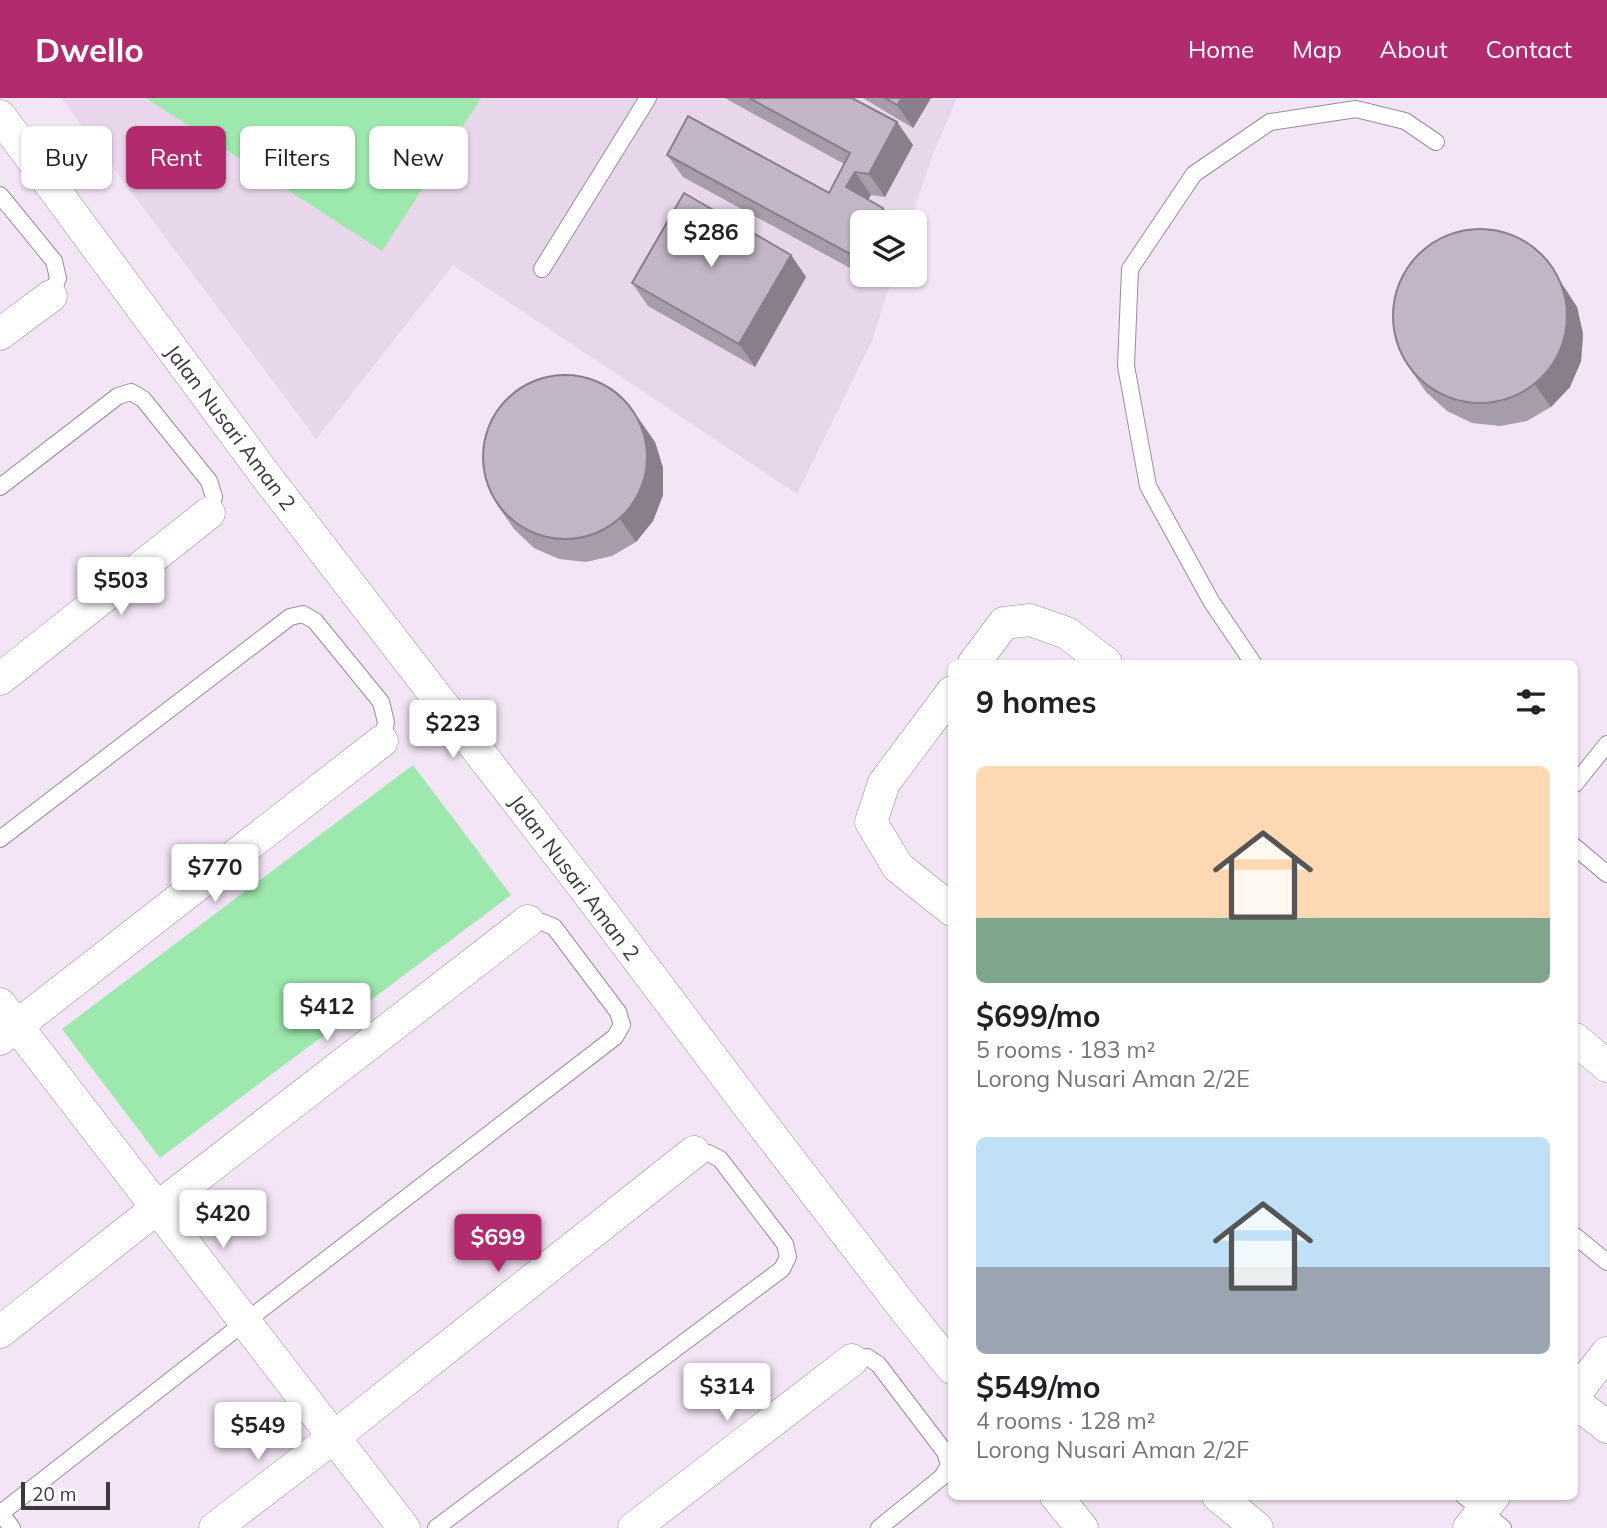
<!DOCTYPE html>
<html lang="en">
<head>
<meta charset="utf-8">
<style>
  :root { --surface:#fff; --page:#f2f2f2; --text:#202124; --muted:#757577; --accent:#b22b6e }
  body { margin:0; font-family:Mulish,sans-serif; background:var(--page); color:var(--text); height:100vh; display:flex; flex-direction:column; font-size:26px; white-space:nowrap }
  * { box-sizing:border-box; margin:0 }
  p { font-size:23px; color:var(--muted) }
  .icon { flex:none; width:38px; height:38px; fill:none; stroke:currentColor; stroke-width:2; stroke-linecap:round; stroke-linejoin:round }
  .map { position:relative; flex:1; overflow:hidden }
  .sheet { position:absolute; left:948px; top:562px; width:630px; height:840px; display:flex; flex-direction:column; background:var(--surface); border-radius:10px; box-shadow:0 2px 5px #0004 }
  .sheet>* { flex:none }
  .hud { position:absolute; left:21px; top:28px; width:665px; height:63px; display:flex; gap:14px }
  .fabs { position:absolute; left:850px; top:112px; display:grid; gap:14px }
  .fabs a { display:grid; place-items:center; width:77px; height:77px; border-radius:10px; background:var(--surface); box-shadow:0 2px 5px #0004; font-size:35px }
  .scale { position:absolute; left:21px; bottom:18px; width:89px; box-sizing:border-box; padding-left:7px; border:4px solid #3c373d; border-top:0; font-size:19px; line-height:24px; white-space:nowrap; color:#3c373d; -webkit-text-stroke:5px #fff; paint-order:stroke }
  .price { position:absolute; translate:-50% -60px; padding:0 16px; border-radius:7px; background:#fff; color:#222; font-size:23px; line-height:46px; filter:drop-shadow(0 2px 4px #0008) }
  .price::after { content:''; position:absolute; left:50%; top:42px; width:21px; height:16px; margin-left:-10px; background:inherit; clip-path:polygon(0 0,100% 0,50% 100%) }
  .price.current { background:var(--accent); color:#fff }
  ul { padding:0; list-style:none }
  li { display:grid; align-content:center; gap:14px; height:371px; padding:0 28px }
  li span { display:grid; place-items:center; height:217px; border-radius:10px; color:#555 }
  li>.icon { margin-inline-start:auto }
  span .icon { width:126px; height:126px; fill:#fffc; stroke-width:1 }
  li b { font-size:30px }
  h2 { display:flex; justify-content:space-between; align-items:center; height:84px; padding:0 28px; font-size:30px }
  .chip { padding:0 24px; border-radius:10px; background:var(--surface); box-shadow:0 2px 5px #0004; font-size:24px; line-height:63px }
  .chip.current { background:var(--accent); color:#fff }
  header { display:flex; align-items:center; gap:42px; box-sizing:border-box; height:98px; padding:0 35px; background:var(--accent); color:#fff }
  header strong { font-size:33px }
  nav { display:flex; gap:38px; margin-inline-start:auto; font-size:24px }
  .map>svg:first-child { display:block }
  .built { fill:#e8d6eb }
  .green { fill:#9ce8ad }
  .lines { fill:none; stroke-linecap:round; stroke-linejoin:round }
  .service-casing { stroke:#988c9a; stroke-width:18 }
  .minor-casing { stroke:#988c9a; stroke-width:33 }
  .service { stroke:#fff; stroke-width:16 }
  .minor { stroke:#fff; stroke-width:32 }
  .wall { fill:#a79ca9 }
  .shaded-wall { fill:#887f8a }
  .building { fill:#c2b5c5; stroke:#887f8a; stroke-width:2 }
  .labels { text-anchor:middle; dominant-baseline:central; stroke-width:5; stroke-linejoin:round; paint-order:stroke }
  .street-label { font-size:21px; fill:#3c373d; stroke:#fff }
</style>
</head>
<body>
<header>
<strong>Dwello</strong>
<nav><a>Home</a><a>Map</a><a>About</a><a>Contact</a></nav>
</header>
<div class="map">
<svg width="1607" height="1430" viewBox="0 0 1607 1430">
  <rect width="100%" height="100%" fill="#f4e5f6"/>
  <path class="built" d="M61,0H957L933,56L910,124H863V177H893L872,243L797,396L453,167L316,341Z"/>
  <g class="green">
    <path d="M146,0H481L382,153Z"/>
    <path d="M413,667L511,797L160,1060L62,931Z"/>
  </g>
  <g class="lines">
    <defs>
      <g id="service">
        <path d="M0,97L54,163L58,180L51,198"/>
        <path d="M542,171L648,0"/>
        <path d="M0,389L118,298L131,294L143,301L209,383L214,399L209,415"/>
        <path d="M1253,565L1211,503L1148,388L1126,268L1130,171L1194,76L1270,24L1356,11L1405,23L1436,44"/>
        <path d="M1575,686L1607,646"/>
        <path d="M0,741L290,519L303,516L315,523L381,604L386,624L382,643"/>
        <path d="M1575,749L1607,776"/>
        <path d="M1575,1138L1607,1164"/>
        <path d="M852,1262L867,1259L878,1266L945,1354L949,1367L942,1379L879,1430"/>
        <path d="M1464,1398L1503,1430"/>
        <path d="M0,1414L12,1430"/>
        <path d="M1,1415L245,1224L615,939L622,927L618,914L554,829L542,824L528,823"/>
        <path d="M436,1430L782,1171L788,1159L785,1146L720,1061L708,1055L694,1054"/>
      </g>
      <g id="minor">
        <path d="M0,18L266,378L582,787L750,1010L906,1213L952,1270"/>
        <path d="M0,236L51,198"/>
        <path d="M974,565L1004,525L1030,522L1067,535L1106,565"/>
        <path d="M0,581L209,415"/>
        <path d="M952,594L884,685L871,724L898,769L952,812"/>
        <path d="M0,906L404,1430"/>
        <path d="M0,941L382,643"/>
        <path d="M1575,941L1607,968"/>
        <path d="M0,1234L157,1110L528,823"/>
        <path d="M1575,1296L1607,1255"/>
        <path d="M1575,1304L1607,1329"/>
        <path d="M1056,1398L1082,1430"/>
        <path d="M1218,1398L1257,1430"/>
        <path d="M215,1430L334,1339L694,1054"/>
        <path d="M634,1430L852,1262"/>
        <path d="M1469,1430L1494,1398"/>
      </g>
    </defs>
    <use href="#service" class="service-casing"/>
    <use href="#minor" class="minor-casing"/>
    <use href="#service" class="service"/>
    <use href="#minor" class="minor"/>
  </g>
  <g class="wall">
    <path d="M725,0H852L897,24L913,47L885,99L871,97L868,101L883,110L894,124H863V177H875L872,182L683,79L667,57L829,95L844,66Z"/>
    <path d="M863,0H931L913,30Z"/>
    <path d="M791,157L806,179L755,269L648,208L632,185Z"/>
    <path d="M1545,160L1577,209L1583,236L1581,263L1570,289L1551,309L1527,323L1500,328L1472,325L1447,313L1426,294L1410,271Z"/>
    <path d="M655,344L663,370V397L653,423L636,444L612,458L586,464L559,461L534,450L514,431L498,408Z"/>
  </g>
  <g class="shaded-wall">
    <path d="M902,0H931L913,30L897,7Z"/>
    <path d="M897,24L913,47L885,99L869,76Z"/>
    <path d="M855,74L871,97L862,112L846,89Z"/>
    <path d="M883,110L894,124H875Z"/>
    <path d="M863,147V169L856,159Z"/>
    <path d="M791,157L806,179L755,269L739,246Z"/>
    <path d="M1545,160L1577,209L1583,236L1581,263L1570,289L1551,309L1535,287Z"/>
    <path d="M868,177H875L872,182Z"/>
    <path d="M639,321L655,344L663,370V397L653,423L636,444L620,421Z"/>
  </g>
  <g class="building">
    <path d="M749,0H852L897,24L869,76L855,74L846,89L883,110L875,124H863V147L856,159L667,57L688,18L829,95L850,55Z"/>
    <path d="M885,0H902L897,7Z"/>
    <path d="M684,95L791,157L739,246L632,185Z"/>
    <circle cx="1480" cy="218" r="87"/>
    <circle cx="565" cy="359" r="82"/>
  </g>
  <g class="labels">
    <g class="street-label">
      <text transform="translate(231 329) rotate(53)">Jalan Nusari Aman 2</text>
      <text transform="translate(575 779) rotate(53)">Jalan Nusari Aman 2</text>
    </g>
  </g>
</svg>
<div class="fabs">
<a><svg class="icon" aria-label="layers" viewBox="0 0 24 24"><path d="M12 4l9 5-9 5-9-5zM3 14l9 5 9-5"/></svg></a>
</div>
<div class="scale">20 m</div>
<b class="price" style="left:711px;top:171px">$286</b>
<b class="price" style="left:121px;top:519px">$503</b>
<b class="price" style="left:453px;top:662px">$223</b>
<b class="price" style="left:215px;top:806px">$770</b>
<b class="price" style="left:327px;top:945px">$412</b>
<b class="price" style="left:223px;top:1152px">$420</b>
<b class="price current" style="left:498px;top:1176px">$699</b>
<b class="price" style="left:727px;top:1325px">$314</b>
<b class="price" style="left:258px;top:1364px">$549</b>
<div class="hud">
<a class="chip">Buy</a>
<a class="chip current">Rent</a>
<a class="chip">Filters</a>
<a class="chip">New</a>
</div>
<section class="sheet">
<h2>9 homes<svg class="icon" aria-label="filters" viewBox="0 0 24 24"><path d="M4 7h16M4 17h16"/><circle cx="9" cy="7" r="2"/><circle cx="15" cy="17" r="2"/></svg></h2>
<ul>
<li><span style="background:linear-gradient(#ffd9b3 70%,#7fa58c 0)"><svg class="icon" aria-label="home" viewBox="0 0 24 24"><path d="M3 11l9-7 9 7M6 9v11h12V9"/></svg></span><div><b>$699/mo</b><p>5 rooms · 183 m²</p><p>Lorong Nusari Aman 2/2E</p></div></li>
<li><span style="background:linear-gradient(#bfe0f5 60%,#9aa5b1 0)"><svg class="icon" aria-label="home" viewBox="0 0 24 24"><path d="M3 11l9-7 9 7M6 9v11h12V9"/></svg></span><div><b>$549/mo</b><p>4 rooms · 128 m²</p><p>Lorong Nusari Aman 2/2F</p></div></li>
</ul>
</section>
</div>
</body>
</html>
